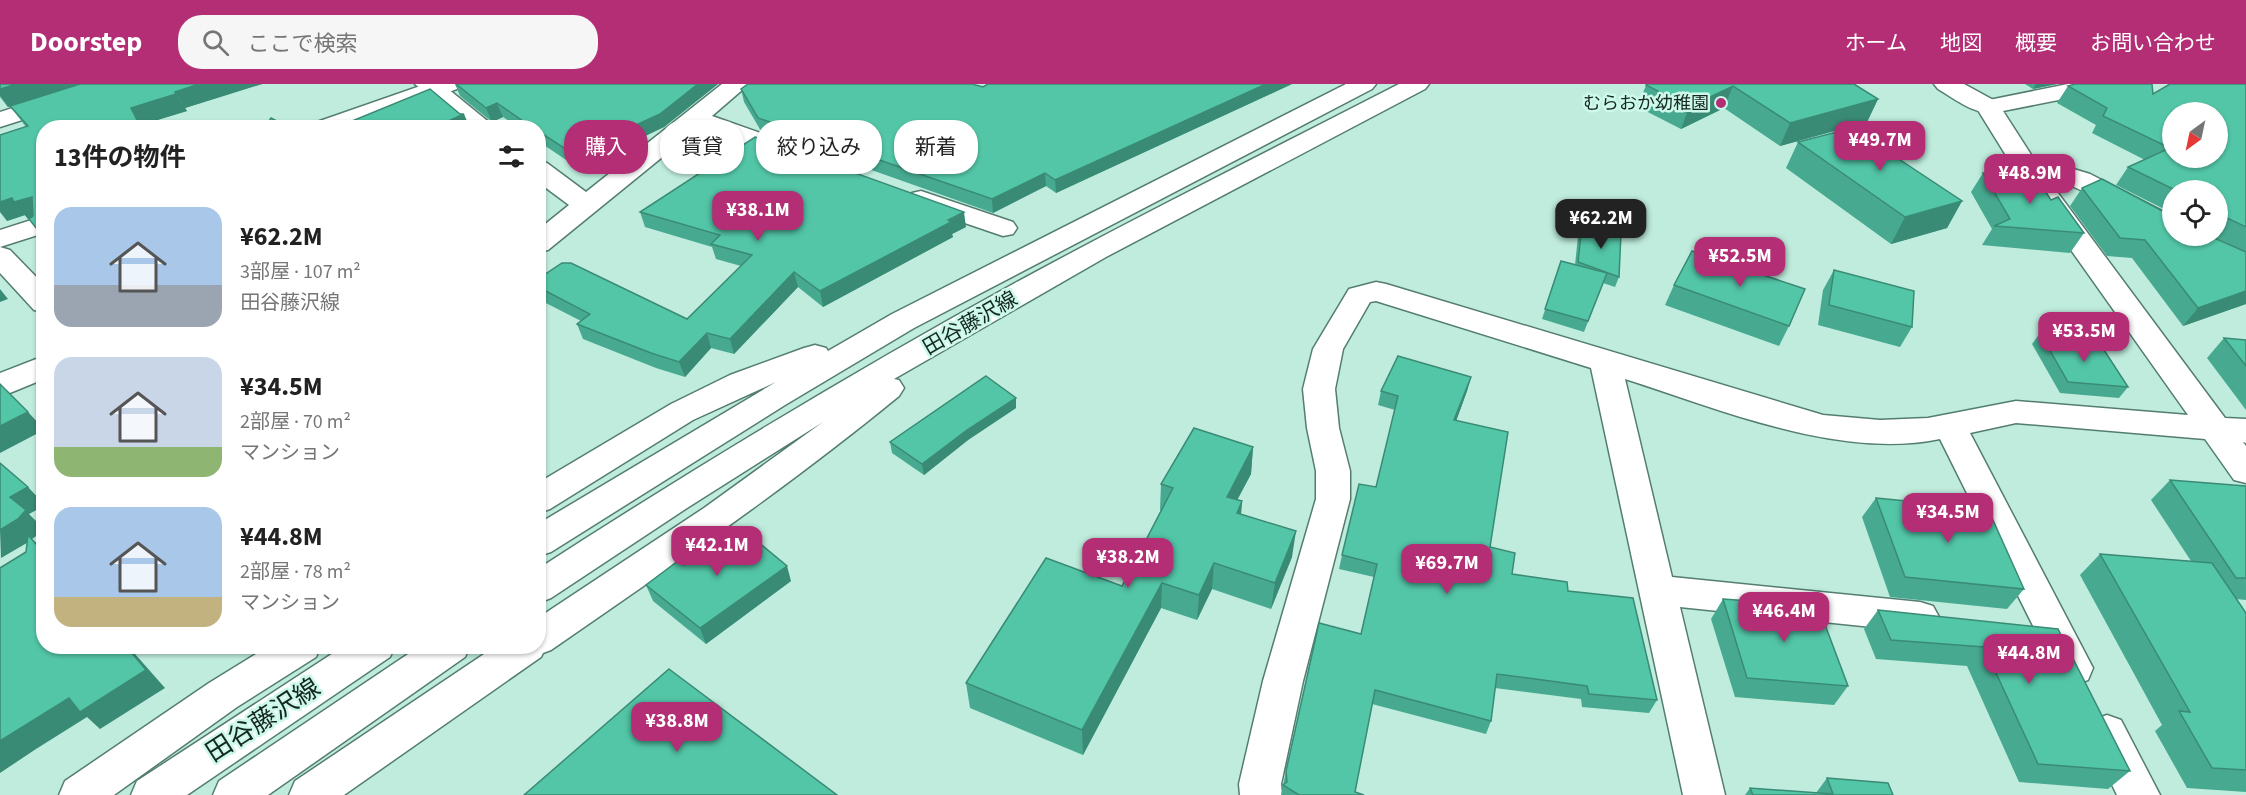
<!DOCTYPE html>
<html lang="ja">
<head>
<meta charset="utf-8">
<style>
  :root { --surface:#fff; --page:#f6f6f6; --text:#222; --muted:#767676; --accent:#b32e75 }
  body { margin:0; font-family:"Source Sans 3","Noto Sans JP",sans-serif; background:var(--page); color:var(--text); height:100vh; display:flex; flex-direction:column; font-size:22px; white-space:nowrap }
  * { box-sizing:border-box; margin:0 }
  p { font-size:20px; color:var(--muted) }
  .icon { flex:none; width:33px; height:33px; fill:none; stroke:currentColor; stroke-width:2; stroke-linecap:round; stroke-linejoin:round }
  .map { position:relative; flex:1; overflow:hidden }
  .drawer { position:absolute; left:36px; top:36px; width:510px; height:534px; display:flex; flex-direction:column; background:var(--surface); border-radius:24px; box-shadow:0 2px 4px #0004 }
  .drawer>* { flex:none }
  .banner { position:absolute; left:564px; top:36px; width:570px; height:54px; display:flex; gap:12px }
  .needle { width:39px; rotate:213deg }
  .buttons { position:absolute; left:2162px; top:18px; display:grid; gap:12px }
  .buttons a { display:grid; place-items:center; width:66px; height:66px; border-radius:50%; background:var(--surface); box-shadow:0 2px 4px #0004; font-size:30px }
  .price { position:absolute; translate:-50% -51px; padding:0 14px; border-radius:12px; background:var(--accent); color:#fff; font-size:20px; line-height:39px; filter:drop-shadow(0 2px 3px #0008) }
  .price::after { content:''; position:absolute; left:50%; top:36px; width:18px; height:14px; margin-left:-9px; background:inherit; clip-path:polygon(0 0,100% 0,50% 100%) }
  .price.selected { background:#222; color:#fff }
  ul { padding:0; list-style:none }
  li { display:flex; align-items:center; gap:18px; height:150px; padding:0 18px }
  li span { display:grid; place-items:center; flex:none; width:168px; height:120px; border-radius:18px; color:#555 }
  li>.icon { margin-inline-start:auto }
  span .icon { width:72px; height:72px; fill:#fffc; stroke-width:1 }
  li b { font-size:26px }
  h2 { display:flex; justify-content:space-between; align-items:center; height:72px; padding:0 18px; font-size:26px }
  .pill { padding:0 21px; border-radius:24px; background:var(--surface); box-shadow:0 2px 4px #0004; font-size:21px; line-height:54px }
  .pill.selected { background:var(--accent); color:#fff }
  header { display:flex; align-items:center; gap:36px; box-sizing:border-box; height:84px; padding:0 30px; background:var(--accent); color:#fff }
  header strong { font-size:28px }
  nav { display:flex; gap:33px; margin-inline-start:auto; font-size:21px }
  .search { width:420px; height:54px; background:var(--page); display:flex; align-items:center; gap:15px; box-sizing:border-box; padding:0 21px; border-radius:24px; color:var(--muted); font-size:22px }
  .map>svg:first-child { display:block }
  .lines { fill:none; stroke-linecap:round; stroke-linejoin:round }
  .street-casing { stroke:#547d70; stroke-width:3 }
  .secondary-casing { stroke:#547d70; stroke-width:3 }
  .street { fill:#fff; fill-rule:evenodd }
  .secondary { fill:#fff; fill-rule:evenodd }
  .wall { fill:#47aa90 }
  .shaded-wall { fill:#3a8b75 }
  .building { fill:#53c6a7; stroke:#3a8b75; stroke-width:1.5; fill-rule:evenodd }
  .poi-dot { fill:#b32e75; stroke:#ccf9ea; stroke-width:2 }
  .labels { text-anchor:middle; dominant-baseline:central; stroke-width:5; stroke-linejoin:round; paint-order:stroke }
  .far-poi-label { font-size:18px; fill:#162722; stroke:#ccf9ea; text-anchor:end }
  .street-label { font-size:21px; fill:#162722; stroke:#ccf9ea }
  .near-street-label { font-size:26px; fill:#162722; stroke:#ccf9ea }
</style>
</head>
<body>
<header>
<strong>Doorstep</strong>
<div class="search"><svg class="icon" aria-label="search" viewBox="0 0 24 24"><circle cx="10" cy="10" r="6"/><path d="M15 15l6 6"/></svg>ここで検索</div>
<nav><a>ホーム</a><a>地図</a><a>概要</a><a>お問い合わせ</a></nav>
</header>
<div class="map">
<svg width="2246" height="711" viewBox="0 0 2246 711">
  <rect width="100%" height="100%" fill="#bfecdd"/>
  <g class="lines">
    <defs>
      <g id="street">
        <path d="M88,0H124L120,5L0,43V28Z"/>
        <path d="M415,0H442L496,44H468Z"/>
        <path d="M722,0H749L712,32L803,64L807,69L803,74L794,77L785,74L698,44L548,166L538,168V146L569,121L538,98V77L547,79L586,108Z"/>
        <path d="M2068,0H2116L2112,5L2104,7L2003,27L2039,83L2054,79L2090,90L2172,132V151L2162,149C2144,139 2064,92 2049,97L2225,334L2246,335V359L2243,358L2246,362V399L2234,396L2205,355L2016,339L1970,349L2093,584L2088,596L2074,601L2060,596L1940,355C1839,376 1720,325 1625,295L1672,493L1920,518L1933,522L1939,533L1933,544L1920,548L1680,523L1725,711H1683L1591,284L1376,217L1370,218L1343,265L1335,305L1339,344L1350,387V415L1303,597L1281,700L1282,711H1240L1239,700L1263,597L1316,415V387L1307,344L1303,305L1313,265L1349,205L1376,198L1386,200L1823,331L1880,336L1928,334L2016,317L2188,331L2020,94L1976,23L1979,18Z"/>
        <path d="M921,107L1013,138L1017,144L1013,150L1003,152L912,121L908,115L912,109Z"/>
        <path d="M0,163L10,166L44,201V228L34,226L0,189Z"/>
        <path d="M44,272V295L0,313V289Z"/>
        <path d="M2107,631L2121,636L2160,711H2117L2087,649L2093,636Z"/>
      </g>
      <g id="secondary">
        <path d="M426,0H461L457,5L348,44H311L314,39Z"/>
        <path d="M1346,0H1376L1372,5L914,244L785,321L551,468L538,472V440L776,298L693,336L550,425L538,429V399L671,320L730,291L804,264L815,261L826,264L828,267L892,230Z"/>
        <path d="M1399,0H1429L1425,5L1106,173L894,295L899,296L904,304L899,312C788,403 670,484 551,566L543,569L541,573L344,711H289L295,697L496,562H538V534L704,424L823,338L687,424L551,514L538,519V485C694,384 853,288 1015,199C1142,130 1271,66 1399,0Z"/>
        <path d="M1934,0H1964L1997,18L2000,23L1997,28C1977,33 1955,15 1938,5Z"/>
        <path d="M44,132V149L0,163V146Z"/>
        <path d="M269,562H321L316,573L237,623L114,711H59L65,697L209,599Z"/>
        <path d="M344,562H395L390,573L187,711H131L137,697Z"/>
        <path d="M420,562H470L465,573L268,711H213L219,697Z"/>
      </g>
    </defs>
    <use href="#street" class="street-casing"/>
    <use href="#secondary" class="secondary-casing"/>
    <use href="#street" class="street"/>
    <use href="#secondary" class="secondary"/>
  </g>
  <g class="wall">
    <path d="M0,0H262L185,24L187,27L141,41L29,134L28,135L25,131L7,137L26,43L10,22L8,23L0,13Z"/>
    <path d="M455,0H718L664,43L578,84L538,57V44H519L503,33L492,38L460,12Z"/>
    <path d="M1292,0L1056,109L1046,102L993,129L761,47L744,18L741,5Z"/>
    <path d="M1854,0L1878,15L1867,38L1780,62L1724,24L1681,45L1638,23L1646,1Z"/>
    <path d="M2025,0H2057L2033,5Z"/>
    <path d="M2246,0V220L2183,242L2132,174L2107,172L2070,122L2082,104L2172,152L2243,167L2212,152H2217V106H2172V129L2116,101L2128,83L2145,76L2092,49L2096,41L2057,19L2068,2L2153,10Z"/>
    <path d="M1798,58L1962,117L1947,144L1891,160L1786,84Z"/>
    <path d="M1983,89L2051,116L2084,149L2070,169L1982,161L1992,145L1971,108Z"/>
    <path d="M640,128L966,143L952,150L953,153L823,223L798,203L734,270L711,264L685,293L656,284L583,255L577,240L581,237L538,215V195L687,235L741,182L716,175L712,163L645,143Z"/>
    <path d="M1582,141L1619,193L1615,203L1603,199L1584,248L1542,235L1561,177L1575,181L1578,152Z"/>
    <path d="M1834,186L1912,243L1900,263L1818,241L1823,206Z"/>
    <path d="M1674,201L1789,242L1779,262L1665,221Z"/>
    <path d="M2040,249L2128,303L2119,314L2060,309L2032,260Z"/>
    <path d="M2224,254L2246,256V326L2207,274Z"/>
    <path d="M1471,293L1467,307L1456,337L1490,463L1512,490L1568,507L1657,616L1649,629L1582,623L1581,615L1495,604L1491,637L1486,650L1372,620L1355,708L1364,711H1281L1286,687L1361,549L1374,493L1339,485L1342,471L1376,403L1395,326L1378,321L1381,307Z"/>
    <path d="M1016,314V324L968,356L924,391L892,369L890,358Z"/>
    <path d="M1253,363L1251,390L1237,416L1242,417L1241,430L1292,473L1271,525L1212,505L1197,536L1161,524L1083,671L970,624L966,599L1122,502L1161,426H1160L1161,400Z"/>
    <path d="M2170,396L2246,402V516L2236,515L2246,529V708L2187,704L2155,647L2162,641L2080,491L2100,470L2191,477L2151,416Z"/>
    <path d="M1876,414L2024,505L2007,525L1890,513L1862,433Z"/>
    <path d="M684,481L791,497L706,560L653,517L646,501Z"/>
    <path d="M1723,515L1848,602L1834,621L1735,613L1711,535Z"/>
    <path d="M1878,526L2058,545L2130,687L2108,705L2019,698L1967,582L1876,575L1864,545Z"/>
    <path d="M1827,694L1893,711H1745L1750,704L1816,709Z"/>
  </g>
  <g class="shaded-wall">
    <path d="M17,0H81L8,23L0,11V5Z"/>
    <path d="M199,0H262L185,24L175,8Z"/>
    <path d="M698,0H718L664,43L578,84L573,70Z"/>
    <path d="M1266,0H1292L1056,109L1055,96Z"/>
    <path d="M2036,0H2057L2033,5Z"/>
    <path d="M1733,2L1724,24L1681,45L1689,23Z"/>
    <path d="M176,10L187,27L141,41L143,44H141L131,24Z"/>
    <path d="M1878,15L1867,38L1780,62L1790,39Z"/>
    <path d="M497,19L503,33L492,38L486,24Z"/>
    <path d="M464,30L470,44H433Z"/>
    <path d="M1045,89L1046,102L993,129L992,115Z"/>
    <path d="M32,113L44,131L28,135L14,118Z"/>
    <path d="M12,114L25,131L7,137L0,128V118Z"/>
    <path d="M1962,117L1947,144L1891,160L1905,133Z"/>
    <path d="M964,128L966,143L952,150L953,153L823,223L820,207Z"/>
    <path d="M794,188L798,203L734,270L730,255Z"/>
    <path d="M0,205L8,215L0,218Z"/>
    <path d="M2246,207V220L2183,242L2198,224Z"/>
    <path d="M707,249L711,264L685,293L679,278Z"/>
    <path d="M1471,293L1467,307L1451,351L1454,336Z"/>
    <path d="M1016,314V324L968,356L924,391L922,380L967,346Z"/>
    <path d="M28,328L44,345V346L0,369V342Z"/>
    <path d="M1253,363L1251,390L1225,439L1227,413Z"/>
    <path d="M28,403L44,420V422L29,430L43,444L35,453L32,455L44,467V469L32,456L1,474L0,446L10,413Z"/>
    <path d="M1242,417L1240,443L1237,429Z"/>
    <path d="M1296,447L1292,473L1271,525L1275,499Z"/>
    <path d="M1214,479L1212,505L1197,536L1199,511Z"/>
    <path d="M787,482L791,497L706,560L700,544Z"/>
    <path d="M1162,499L1161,524L1083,671L1082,646Z"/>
    <path d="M126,562H128L165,604L100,645L87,633L36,665L0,689V657Z"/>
    <path d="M204,562H213L208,566Z"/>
  </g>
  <g class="building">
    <path d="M0,0H17L0,5Z"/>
    <path d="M80,0H199L175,8L176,10L131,24L141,44H44V154L29,135L33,132L32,113L14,118L12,114L0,118V51L28,42L10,22Z"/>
    <path d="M456,0H698L660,30L573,70L538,47V44H533L497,19L486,24Z"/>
    <path d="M748,0H972L983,3L988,0H1266L1055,96L1045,89L992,115L758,34L741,5Z"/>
    <path d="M1647,0H1854L1878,15L1790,39L1733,2L1689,23L1646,1Z"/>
    <path d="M2075,0H2152L2153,10L2170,0H2246V143L2223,132H2217V106H2175L2128,83L2170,64L2103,32L2107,24L2068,2ZM2172,28H2217V74H2172Z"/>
    <path d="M430,5L460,30H464L433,44H335Z"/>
    <path d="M271,34L290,44H267L266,42Z"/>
    <path d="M1852,44L1962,117L1905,133L1798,58Z"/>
    <path d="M755,53L964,128L948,136L951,138L820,207L794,188L730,255L707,249L679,278L651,269L577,240L590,230L538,203V195L562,179H571L687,235L752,171L711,160L720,151L640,128Z"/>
    <path d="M1983,89L2036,93L2051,116L2058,113L2084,149L1994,142L2010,135Z"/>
    <path d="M2102,95L2172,132V152H2210L2246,168V207L2198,224L2145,156L2120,154L2082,104Z"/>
    <path d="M1582,141L1621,149L1619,193L1578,178Z"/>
    <path d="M1692,167L1805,205L1789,242L1674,201Z"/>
    <path d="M1561,177L1607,189L1588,237L1545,225Z"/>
    <path d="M1834,186L1914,207L1912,243L1829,221Z"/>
    <path d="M2040,249L2104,266L2128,303L2068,298Z"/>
    <path d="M2224,254L2246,256V282Z"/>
    <path d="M1398,272L1471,293L1454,336L1508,348L1490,463L1515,469L1512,490L1567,498L1568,507L1633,514L1657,616L1589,610L1587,602L1497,590L1491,637L1375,606L1355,708L1364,711H1299L1283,701L1287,698L1286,687L1319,539L1361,550L1377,480L1342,471L1359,400L1376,403L1398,312L1381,307Z"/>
    <path d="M986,292L1016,314L967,346L922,380L890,358Z"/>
    <path d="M0,300L28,328L0,342Z"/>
    <path d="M1194,344L1253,363L1227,413L1242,417L1237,429L1296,447L1275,499L1214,479L1199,511L1162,499L1082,646L966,599L1046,474L1122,502L1173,404L1161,400Z"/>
    <path d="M0,379L28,403L10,413L26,426L18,435L0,446Z"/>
    <path d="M2170,396L2246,402V494H2236Z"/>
    <path d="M1876,414L1988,425L2024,505L1905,493Z"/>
    <path d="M740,443L787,482L700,544L646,501L678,477L684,481Z"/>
    <path d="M28,451L44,469V562H126L146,586L80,628L69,614L0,657V484L26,468Z"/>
    <path d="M2100,470L2212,479L2246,529V686L2212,684L2179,627L2190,628Z"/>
    <path d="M1723,515L1818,522L1848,602L1747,594Z"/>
    <path d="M1878,526L2058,545L2130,687L2038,680L1984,563L1891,556Z"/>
    <path d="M669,585L837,711H524Z"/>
    <path d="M1827,694L1888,699L1893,711H1753L1750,704L1833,710Z"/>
  </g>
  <circle class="poi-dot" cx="1721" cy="19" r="6"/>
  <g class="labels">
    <g class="far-poi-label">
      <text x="1709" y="19">むらおか幼稚園</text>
    </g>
    <g class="street-label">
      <text transform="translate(970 239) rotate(-30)">田谷藤沢線</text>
    </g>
    <g class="near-street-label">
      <text transform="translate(263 636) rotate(-33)">田谷藤沢線</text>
    </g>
  </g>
</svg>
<div class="buttons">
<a><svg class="needle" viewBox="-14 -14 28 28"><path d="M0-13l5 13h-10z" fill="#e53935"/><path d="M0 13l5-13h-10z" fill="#767676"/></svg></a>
<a><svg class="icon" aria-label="locate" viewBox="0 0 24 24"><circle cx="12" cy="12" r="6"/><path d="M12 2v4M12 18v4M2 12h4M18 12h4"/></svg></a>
</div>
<b class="price" style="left:1880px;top:88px">¥49.7M</b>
<b class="price" style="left:2030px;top:121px">¥48.9M</b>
<b class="price" style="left:758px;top:158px">¥38.1M</b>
<b class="price selected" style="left:1601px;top:166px">¥62.2M</b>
<b class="price" style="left:1740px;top:204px">¥52.5M</b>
<b class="price" style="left:2084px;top:279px">¥53.5M</b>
<b class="price" style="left:1948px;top:460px">¥34.5M</b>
<b class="price" style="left:717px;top:493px">¥42.1M</b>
<b class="price" style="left:1128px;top:505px">¥38.2M</b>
<b class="price" style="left:1447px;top:511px">¥69.7M</b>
<b class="price" style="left:1784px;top:559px">¥46.4M</b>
<b class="price" style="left:2029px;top:601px">¥44.8M</b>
<b class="price" style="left:677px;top:669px">¥38.8M</b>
<div class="banner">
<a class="pill selected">購入</a>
<a class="pill">賃貸</a>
<a class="pill">絞り込み</a>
<a class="pill">新着</a>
</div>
<section class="drawer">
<h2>13件の物件<svg class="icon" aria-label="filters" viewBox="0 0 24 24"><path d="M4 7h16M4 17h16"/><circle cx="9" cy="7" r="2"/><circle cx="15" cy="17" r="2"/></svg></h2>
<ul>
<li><span style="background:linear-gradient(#a9c7e8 65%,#9aa5b1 0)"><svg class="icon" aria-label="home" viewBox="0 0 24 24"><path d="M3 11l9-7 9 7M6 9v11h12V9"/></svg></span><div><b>¥62.2M</b><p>3部屋 · 107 m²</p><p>田谷藤沢線</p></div></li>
<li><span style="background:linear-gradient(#c9d6e8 75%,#8fb573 0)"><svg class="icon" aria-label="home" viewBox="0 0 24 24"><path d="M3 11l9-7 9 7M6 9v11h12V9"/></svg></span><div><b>¥34.5M</b><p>2部屋 · 70 m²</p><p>マンション</p></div></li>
<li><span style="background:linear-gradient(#a9c7e8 75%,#c2b280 0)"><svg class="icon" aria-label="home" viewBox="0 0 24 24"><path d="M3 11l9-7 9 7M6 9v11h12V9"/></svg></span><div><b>¥44.8M</b><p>2部屋 · 78 m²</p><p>マンション</p></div></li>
</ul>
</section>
</div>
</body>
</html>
